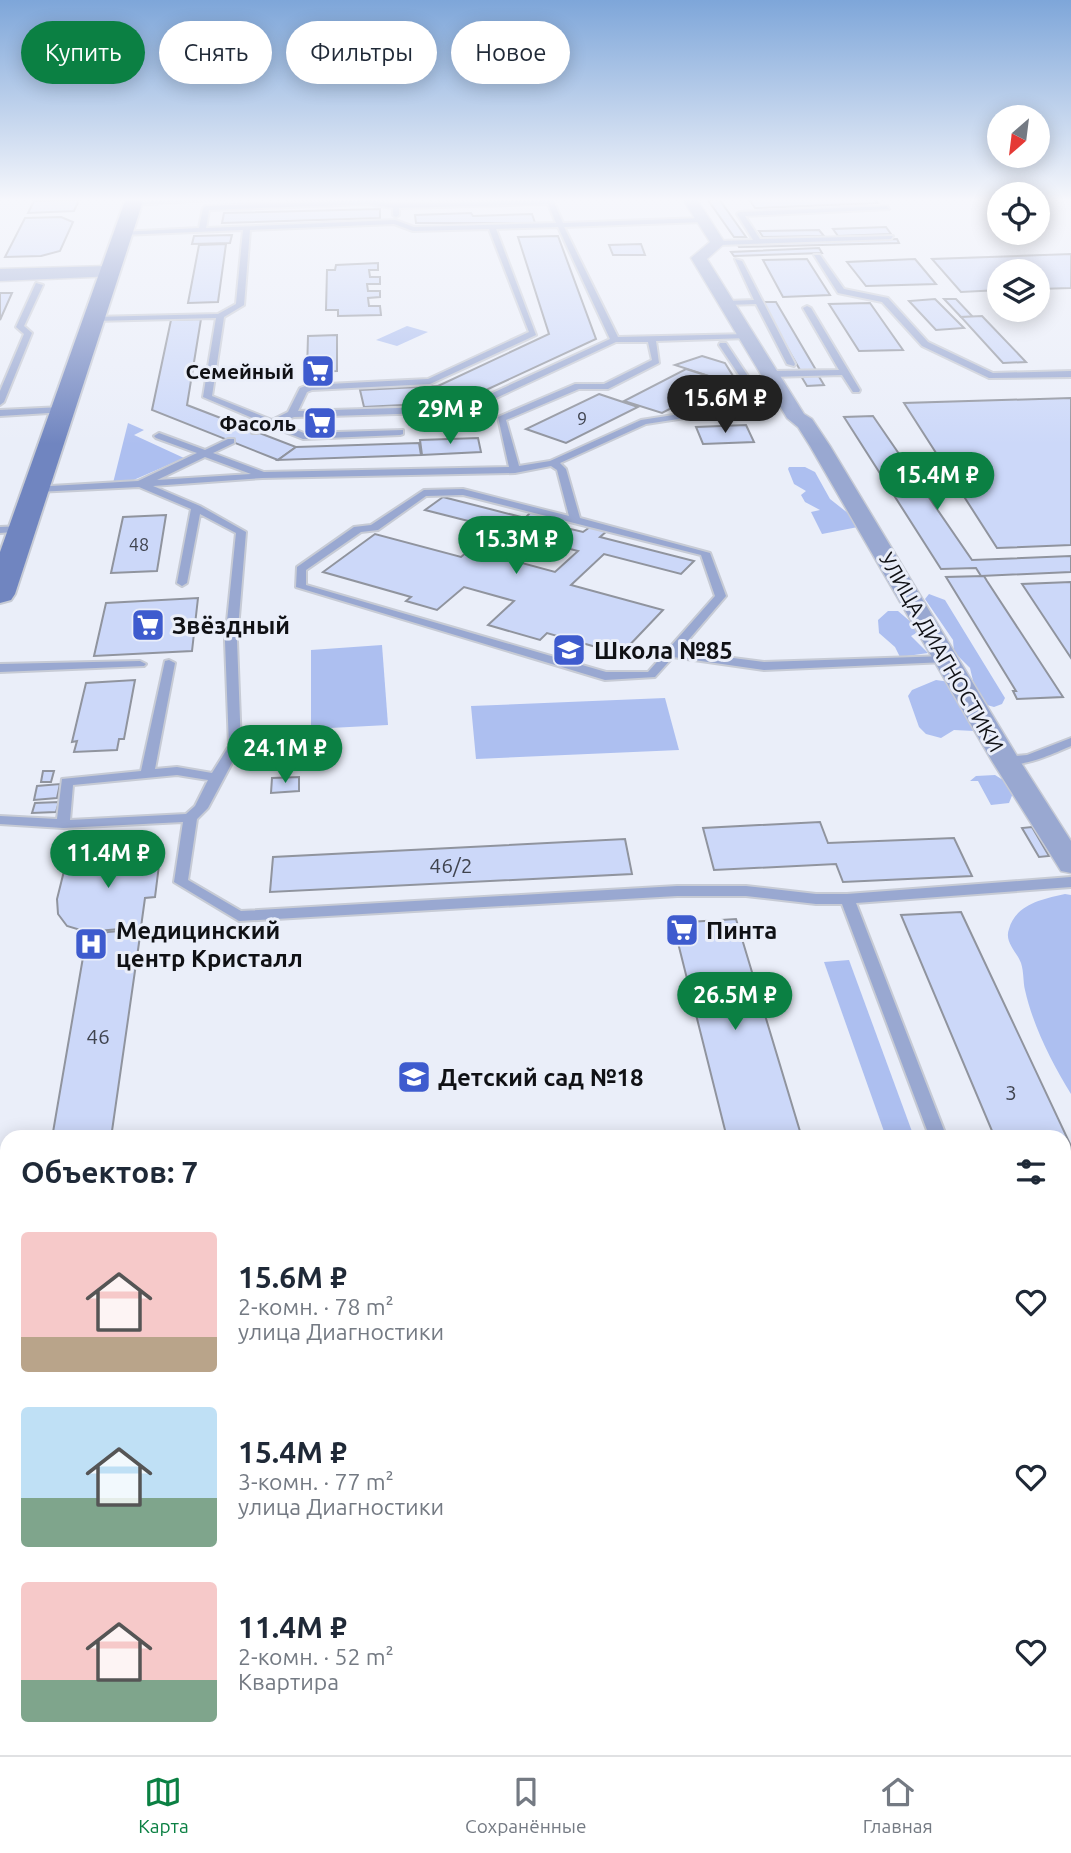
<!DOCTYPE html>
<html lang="ru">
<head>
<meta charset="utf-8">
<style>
  :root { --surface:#fff; --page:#f6f6f7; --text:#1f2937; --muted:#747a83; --line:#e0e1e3; --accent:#0b8043 }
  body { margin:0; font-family:Ubuntu,sans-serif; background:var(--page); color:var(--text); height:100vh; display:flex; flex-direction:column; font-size:26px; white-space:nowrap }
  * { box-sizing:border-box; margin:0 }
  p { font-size:23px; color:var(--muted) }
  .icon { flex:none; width:38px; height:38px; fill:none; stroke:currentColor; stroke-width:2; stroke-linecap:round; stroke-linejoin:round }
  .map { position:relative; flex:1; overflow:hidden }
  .side { position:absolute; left:0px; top:1130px; width:1071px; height:625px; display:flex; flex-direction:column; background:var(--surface); border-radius:21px 21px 0 0; box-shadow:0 4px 18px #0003 }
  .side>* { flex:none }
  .top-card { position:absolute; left:21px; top:21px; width:700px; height:63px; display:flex; gap:14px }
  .needle { width:46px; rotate:208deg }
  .buttons { position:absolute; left:987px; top:105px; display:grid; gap:14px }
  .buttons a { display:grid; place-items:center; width:63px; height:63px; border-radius:50%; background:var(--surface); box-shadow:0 4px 18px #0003; font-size:35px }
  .price { position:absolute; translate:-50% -60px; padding:0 16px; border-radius:24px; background:var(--accent); color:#fff; font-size:23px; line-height:46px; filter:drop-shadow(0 2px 4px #0008) }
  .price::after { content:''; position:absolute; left:50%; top:42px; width:21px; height:16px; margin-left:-10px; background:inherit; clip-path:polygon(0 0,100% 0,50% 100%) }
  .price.current { background:#222; color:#fff }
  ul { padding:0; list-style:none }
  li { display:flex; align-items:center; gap:21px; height:175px; padding:0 21px }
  li span { display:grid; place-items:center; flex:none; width:196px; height:140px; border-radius:7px; color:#555 }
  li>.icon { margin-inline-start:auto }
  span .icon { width:84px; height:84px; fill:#fffc; stroke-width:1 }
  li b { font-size:30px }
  h2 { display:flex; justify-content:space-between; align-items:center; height:84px; padding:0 21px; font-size:30px }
  .pill { padding:0 24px; border-radius:32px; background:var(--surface); box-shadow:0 4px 18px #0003; font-size:24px; line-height:63px }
  .pill.current { background:var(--accent); color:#fff }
  .menu { display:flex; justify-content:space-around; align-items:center; height:98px; border-top:2px solid var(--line); background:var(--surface); font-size:19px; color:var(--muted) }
  .menu a { display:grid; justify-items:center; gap:4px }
  .menu .current { color:var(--accent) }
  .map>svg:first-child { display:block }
  .green { fill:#adbff0 }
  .building { fill:#ccd8f9; stroke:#90949e; stroke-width:2; fill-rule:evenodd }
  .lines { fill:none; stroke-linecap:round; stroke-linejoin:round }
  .service-casing { stroke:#c7cbd5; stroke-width:4 }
  .minor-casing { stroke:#c7cbd5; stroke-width:3 }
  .tertiary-casing { stroke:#c7cbd5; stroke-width:3 }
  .secondary-casing { stroke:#c7cbd5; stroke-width:4 }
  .service { fill:#99a8d1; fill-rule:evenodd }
  .minor { fill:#99a8d1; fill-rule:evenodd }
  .tertiary { fill:#99a8d1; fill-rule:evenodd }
  .secondary { fill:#7085c0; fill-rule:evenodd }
  .labels { text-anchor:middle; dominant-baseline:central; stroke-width:6; stroke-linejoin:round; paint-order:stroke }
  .far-number-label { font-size:18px; fill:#3f434e }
  .far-poi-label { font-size:21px; font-weight:bold; fill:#101115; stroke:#eaeef9; text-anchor:end }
  .far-street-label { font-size:21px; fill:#101115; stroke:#eaeef9 }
  .number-label { font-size:21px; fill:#3f434e }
  .poi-label { font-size:24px; font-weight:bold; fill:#101115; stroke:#eaeef9; text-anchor:start }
</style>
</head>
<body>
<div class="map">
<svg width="1071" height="1755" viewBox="0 0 1071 1755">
  <rect width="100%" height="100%" fill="#eaeef9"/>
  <g class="green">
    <path d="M407,326L428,332L397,346L376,340Z"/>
    <path d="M128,423L144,430L134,435L184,458L129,482L113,483Z"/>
    <path d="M789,467H805L815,472L830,499L849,514L858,527L822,534L811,512L820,510L805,502L801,495L806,491L794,484L788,469Z"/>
    <path d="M929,594L945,600L1005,698L1002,704L994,707L987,705L974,685L970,668L954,652L953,640L925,599Z"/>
    <path d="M888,611H898L918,628L920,631L911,636L928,653L900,657L895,647L879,633L878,620Z"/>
    <path d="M382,645L388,725L311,729V650Z"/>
    <path d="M936,680L950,682L974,726V731L954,730L941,738L926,734L919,727L908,696L912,690Z"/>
    <path d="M665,698L679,750L476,759L471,706Z"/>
    <path d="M995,775L1003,780L1013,793L1009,803L991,805L978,781H970L976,776Z"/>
    <path d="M1065,894L1071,895V1094C1052,1063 1033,1026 1025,990C1023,982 1024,972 1021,963C1017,952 1004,942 1009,929C1016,904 1043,899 1065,894Z"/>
    <path d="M849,960L914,1137H886L824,962Z"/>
    <path d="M154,1748H226V1755H159Z"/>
  </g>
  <g class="building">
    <path d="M874,198L878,203L755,208L749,199Z"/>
    <path d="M719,199L746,237H734L708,200Z"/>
    <path d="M79,200L74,211L28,213L34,201Z"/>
    <path d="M380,209V218L222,223L224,213Z"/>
    <path d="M471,213L473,216L532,214L535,223H416L415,215Z"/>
    <path d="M61,217L73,222L60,251L41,256L5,257L25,218Z"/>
    <path d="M886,227L891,234L838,236L833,229Z"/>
    <path d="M819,230L824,236L763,237L759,231Z"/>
    <path d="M232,235L230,243L192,244L194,236Z"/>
    <path d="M558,236L596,339L460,402L438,386L549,334L518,237Z"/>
    <path d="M897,239L899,243L739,247L737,243Z"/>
    <path d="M226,244L218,302L188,303L199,245Z"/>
    <path d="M641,244L645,255H613L609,245Z"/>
    <path d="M819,248L822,253L734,256L731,252Z"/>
    <path d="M1071,254V288L1038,289V271H999V290L961,292L932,259Z"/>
    <path d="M807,259L830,295L783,297L763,260Z"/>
    <path d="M915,259L936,284L866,286L847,262Z"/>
    <path d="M378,263V270H369L370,277H380V284H367L368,291H380V297L368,298L369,306H380L381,315L338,316V310H326L327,270H335L336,265Z"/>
    <path d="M0,293H12L0,320Z"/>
    <path d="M935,299L964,328L936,330L909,301Z"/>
    <path d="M944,299H956L973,317H961Z"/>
    <path d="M761,302H776L816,370H800Z"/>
    <path d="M870,303L903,350L859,351L829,304Z"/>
    <path d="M982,316L1026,362L1003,363L961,317Z"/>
    <path d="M201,319L187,405L296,447L278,460L152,410L171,320Z"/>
    <path d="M337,335V371L307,372L308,336Z"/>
    <path d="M702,356L725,363L733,376L724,381L675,365Z"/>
    <path d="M686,369L724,381L662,413L624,401Z"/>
    <path d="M818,375L824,385L807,386L801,376Z"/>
    <path d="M438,386L460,402L364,407L360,390Z"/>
    <path d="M599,394L638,407L566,443L526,429Z"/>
    <path d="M1071,398V545L997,548L904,403Z"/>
    <path d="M873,416L972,560L1071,556V572L981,576L976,568L941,569L844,417Z"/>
    <path d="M746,425L754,442L703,444L696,427Z"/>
    <path d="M478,438L481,452L422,455L420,440Z"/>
    <path d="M419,443L421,455L278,460L296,447Z"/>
    <path d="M443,497L525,518L531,512L547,516L541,522L583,532L590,527L607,531L600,537L694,561L681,574L604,554L571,585L663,610L621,654L547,633L540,640L488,625L514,601L464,587L437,610L406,601L411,597L323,572L375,534L461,557L496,528L425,510ZM516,535L578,551L555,572L492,555Z"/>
    <path d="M166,515L157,571L111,573L123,517Z"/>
    <path d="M984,576L987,581L1063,697L1017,699L1013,691H1016L946,577Z"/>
    <path d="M1071,582V658L1022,584Z"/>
    <path d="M198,598L192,651L94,656L106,603Z"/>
    <path d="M135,680L124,739H119L117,750L74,752L77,741L72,742L86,683Z"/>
    <path d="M43,771H54L51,782H41Z"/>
    <path d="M299,777V791L271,793L272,778Z"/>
    <path d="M60,784L57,798L34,800L37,786Z"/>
    <path d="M59,802L56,812L32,813L35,803Z"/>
    <path d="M820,822L828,843L954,838L972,876L843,882L836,864L714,870L703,828Z"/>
    <path d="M1032,827L1049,856L1039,857L1022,828Z"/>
    <path d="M625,839L632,874L270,892L273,857Z"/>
    <path d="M161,849L155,897L145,898L141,927L87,932L67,926L58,914L57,899L64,871L73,860L88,853Z"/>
    <path d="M961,912L1071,1146V1316L1064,1300V1138H995L901,915Z"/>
    <path d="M736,919L802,1138H727L673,923Z"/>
    <path d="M141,929L111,1138H52L87,934Z"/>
    <path d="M7,1289L0,1329V1290Z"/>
    <path d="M1071,1674V1755H1028L1032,1748H1064V1687Z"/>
  </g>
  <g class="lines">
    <defs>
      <g id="service">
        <path d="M191,198L222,199L133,205L130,203Z"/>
        <path d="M546,198H552L563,223L703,218L706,220L703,222L564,227L618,337L748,334L752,336L748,338L656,341L659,363L608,389H579L506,420L519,466L550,461L641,420L680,414L743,381L719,345L720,343H726L750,379L775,377L779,380L775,383L750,384L685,418L646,424L560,463L566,469L580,518L710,553L726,596L679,651L764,662L946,656L952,659L946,662L764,670L673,657L655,677L605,680L296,587L297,567L354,527L371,525L424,490L463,489L569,516L557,470L551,466L515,473L262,478L153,486L200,506L246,532L237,641L241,746L208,808L197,819L188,880L241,911L677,886H746L816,894H847L1071,877V887L856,903L947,1138H930L842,904H816L746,896H677L239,921L174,882L183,822L63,828L0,824V816L57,819L62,779L141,771L165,661L169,660L175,663L155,769L177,767L212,773L229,746L225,641L236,533L200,514L187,583L182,586L177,583L191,509L139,487L36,492L33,491V487L138,481L197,453L156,438L154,436L159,433L205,450L228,439H234V443L213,453L264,472L509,467L498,417L575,384H604L652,360L648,342H616L466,412L294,417L279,423L304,433L403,430V434L400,435L303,439L272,427L258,433H252V429L264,423L203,397L216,318L93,321L89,319L93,317L218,314L236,304L243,230L122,235L120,232L199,228L203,208L206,206L368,200L396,204L547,200ZM368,204L393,208V215L396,217L399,215V208L548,204L556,223L414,227L395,220L206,228L209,210ZM394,224L413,231L489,229L529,332L428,379L308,385L300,388L288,412L272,420L212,396L224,317L244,305L250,230ZM558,227L610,339L464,406L298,411L307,392L312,390L430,384L536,335L496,229ZM205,457L251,474L157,480ZM463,495L701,555L715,596L648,672H606L306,585V570L361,532L378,530L426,496ZM177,775L208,780L195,806L186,814L70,820L73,785Z"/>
        <path d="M887,206L889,209L745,216L760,239L893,236L891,239L718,245L714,243L718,241L753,240L737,214L740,212Z"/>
        <path d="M814,255H820L844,289L888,298L928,342L993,373L1071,371V377L989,378L922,346L882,302L838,293Z"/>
        <path d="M735,259L742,261L795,364L794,366L787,364L756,304L727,305L723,303L727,301L754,300Z"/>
        <path d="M36,283L43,285L24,326L32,333L4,402L0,405V391L24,334L16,327Z"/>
        <path d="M807,306L811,308L860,390L859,392H853L842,375L771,377L767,374L771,371L839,370L803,308Z"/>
        <path d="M62,407L65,408V412L0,416V410Z"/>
        <path d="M22,526L27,529L26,531L0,533V527Z"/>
        <path d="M140,661L146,664L144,666L0,672V664Z"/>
        <path d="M1071,738V746C1055,753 1014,772 1000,761L1006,757L1027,755Z"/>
        <path d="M1064,1578L1071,1581V1605L1064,1602Z"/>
      </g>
      <path id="minor" d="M682,198H696L725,243L707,259L804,414L812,419L830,446L1020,761L1071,841V873L1061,871L992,761L810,446L798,427L787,418L691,258L710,242Z"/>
      <path id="tertiary" d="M108,266L118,272L115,276L0,281V269Z"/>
      <path id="secondary" d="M126,198H144L15,594L11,600L0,603V552Z"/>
    </defs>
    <use href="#service" class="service-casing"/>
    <use href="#minor" class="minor-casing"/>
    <use href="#tertiary" class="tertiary-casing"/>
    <use href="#secondary" class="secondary-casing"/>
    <use href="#service" class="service"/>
    <use href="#minor" class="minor"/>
    <use href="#tertiary" class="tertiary"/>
    <use href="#secondary" class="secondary"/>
  </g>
  <linearGradient id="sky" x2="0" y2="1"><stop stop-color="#7ea6d9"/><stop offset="0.45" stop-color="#f6f7fc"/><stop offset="1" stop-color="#f6f7fc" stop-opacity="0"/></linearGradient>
  <rect width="1071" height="444" fill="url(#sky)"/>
  <defs>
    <symbol id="supermarket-square" viewBox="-11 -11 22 22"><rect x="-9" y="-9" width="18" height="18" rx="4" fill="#3e5bce" stroke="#eaeef9"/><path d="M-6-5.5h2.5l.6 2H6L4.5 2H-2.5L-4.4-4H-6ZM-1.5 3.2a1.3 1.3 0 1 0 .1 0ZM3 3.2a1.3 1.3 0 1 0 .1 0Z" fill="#fff"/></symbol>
    <symbol id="school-square" viewBox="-11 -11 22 22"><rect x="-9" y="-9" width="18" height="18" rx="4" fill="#3e5bce" stroke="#eaeef9"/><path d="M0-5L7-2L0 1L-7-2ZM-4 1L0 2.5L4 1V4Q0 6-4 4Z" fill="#fff"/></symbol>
    <symbol id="hospital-square" viewBox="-11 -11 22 22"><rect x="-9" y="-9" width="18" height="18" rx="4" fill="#3e5bce" stroke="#eaeef9"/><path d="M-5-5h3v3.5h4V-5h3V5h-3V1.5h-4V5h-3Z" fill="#fff"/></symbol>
  </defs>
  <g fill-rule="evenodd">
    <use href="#supermarket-square" x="299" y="352" width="38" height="38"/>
    <use href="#supermarket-square" x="301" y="404" width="38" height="38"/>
    <use href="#supermarket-square" x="129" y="606" width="38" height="38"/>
    <use href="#school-square" x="550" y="631" width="38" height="38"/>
    <use href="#supermarket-square" x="663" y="911" width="38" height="38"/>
    <use href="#hospital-square" x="72" y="925" width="38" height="38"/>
    <use href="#school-square" x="395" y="1058" width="38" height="38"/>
  </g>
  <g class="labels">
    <g class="far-number-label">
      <text x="582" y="418">9</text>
      <text x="139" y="544">48</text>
    </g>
    <g class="far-poi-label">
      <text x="294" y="371">Семейный</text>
      <text x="296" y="423">Фасоль</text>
    </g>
    <g class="far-street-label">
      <text transform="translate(942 652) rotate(60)">УЛИЦА ДИАГНОСТИКИ</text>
    </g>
    <g class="number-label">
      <text x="451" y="865">46/2</text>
      <text x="98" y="1036">46</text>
      <text x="1011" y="1092">3</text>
    </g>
    <g class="poi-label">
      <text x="172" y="625">Звёздный</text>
      <text x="594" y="650">Школа №85</text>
      <text x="116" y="930">Медицинский<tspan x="116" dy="28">центр Кристалл</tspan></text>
      <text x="706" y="930">Пинта</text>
      <text x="438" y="1077">Детский сад №18</text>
    </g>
  </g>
</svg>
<div class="buttons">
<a><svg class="needle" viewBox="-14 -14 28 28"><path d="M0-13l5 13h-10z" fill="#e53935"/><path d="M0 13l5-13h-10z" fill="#747a83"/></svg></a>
<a><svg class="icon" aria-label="locate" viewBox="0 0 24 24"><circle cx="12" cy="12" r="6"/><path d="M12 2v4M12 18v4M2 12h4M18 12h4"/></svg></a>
<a><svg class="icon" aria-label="layers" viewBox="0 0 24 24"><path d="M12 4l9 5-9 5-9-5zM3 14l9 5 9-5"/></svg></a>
</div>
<b class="price current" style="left:725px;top:435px">15.6M ₽</b>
<b class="price" style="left:450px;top:446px">29M ₽</b>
<b class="price" style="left:937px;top:512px">15.4M ₽</b>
<b class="price" style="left:516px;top:576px">15.3M ₽</b>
<b class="price" style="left:285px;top:785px">24.1M ₽</b>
<b class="price" style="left:108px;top:890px">11.4M ₽</b>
<b class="price" style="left:735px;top:1032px">26.5M ₽</b>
<div class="top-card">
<a class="pill current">Купить</a>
<a class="pill">Снять</a>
<a class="pill">Фильтры</a>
<a class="pill">Новое</a>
</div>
<section class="side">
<h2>Объектов: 7<svg class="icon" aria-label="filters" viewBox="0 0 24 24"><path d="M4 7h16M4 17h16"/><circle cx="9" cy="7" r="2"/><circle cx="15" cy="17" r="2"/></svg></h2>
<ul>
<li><span style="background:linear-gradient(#f6c9c9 75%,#b9a48a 0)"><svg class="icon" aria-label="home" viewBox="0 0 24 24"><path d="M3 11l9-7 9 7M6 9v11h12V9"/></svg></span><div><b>15.6M ₽</b><p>2-комн. · 78 m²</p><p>улица Диагностики</p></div><svg class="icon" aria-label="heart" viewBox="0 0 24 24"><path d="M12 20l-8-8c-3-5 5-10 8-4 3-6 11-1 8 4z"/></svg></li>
<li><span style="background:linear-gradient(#bfe0f5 65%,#7fa58c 0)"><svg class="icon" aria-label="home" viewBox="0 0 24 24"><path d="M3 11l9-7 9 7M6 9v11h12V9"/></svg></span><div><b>15.4M ₽</b><p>3-комн. · 77 m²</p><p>улица Диагностики</p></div><svg class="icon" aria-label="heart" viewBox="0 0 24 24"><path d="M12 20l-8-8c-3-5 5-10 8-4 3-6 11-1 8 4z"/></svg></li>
<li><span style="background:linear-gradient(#f6c9c9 70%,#7fa58c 0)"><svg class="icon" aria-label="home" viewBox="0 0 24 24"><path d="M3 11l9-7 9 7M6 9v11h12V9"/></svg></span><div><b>11.4M ₽</b><p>2-комн. · 52 m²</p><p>Квартира</p></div><svg class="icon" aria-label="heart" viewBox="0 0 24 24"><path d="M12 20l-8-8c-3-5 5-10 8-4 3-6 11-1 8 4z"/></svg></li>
</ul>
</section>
</div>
<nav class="menu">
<a class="current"><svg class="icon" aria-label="map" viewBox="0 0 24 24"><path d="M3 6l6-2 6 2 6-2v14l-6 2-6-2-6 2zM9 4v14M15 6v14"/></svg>Карта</a>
<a><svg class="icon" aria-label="saved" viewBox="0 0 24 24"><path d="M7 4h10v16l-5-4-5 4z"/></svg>Сохранённые</a>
<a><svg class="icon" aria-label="home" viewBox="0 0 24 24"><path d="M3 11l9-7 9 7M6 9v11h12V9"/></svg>Главная</a>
</nav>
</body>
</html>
